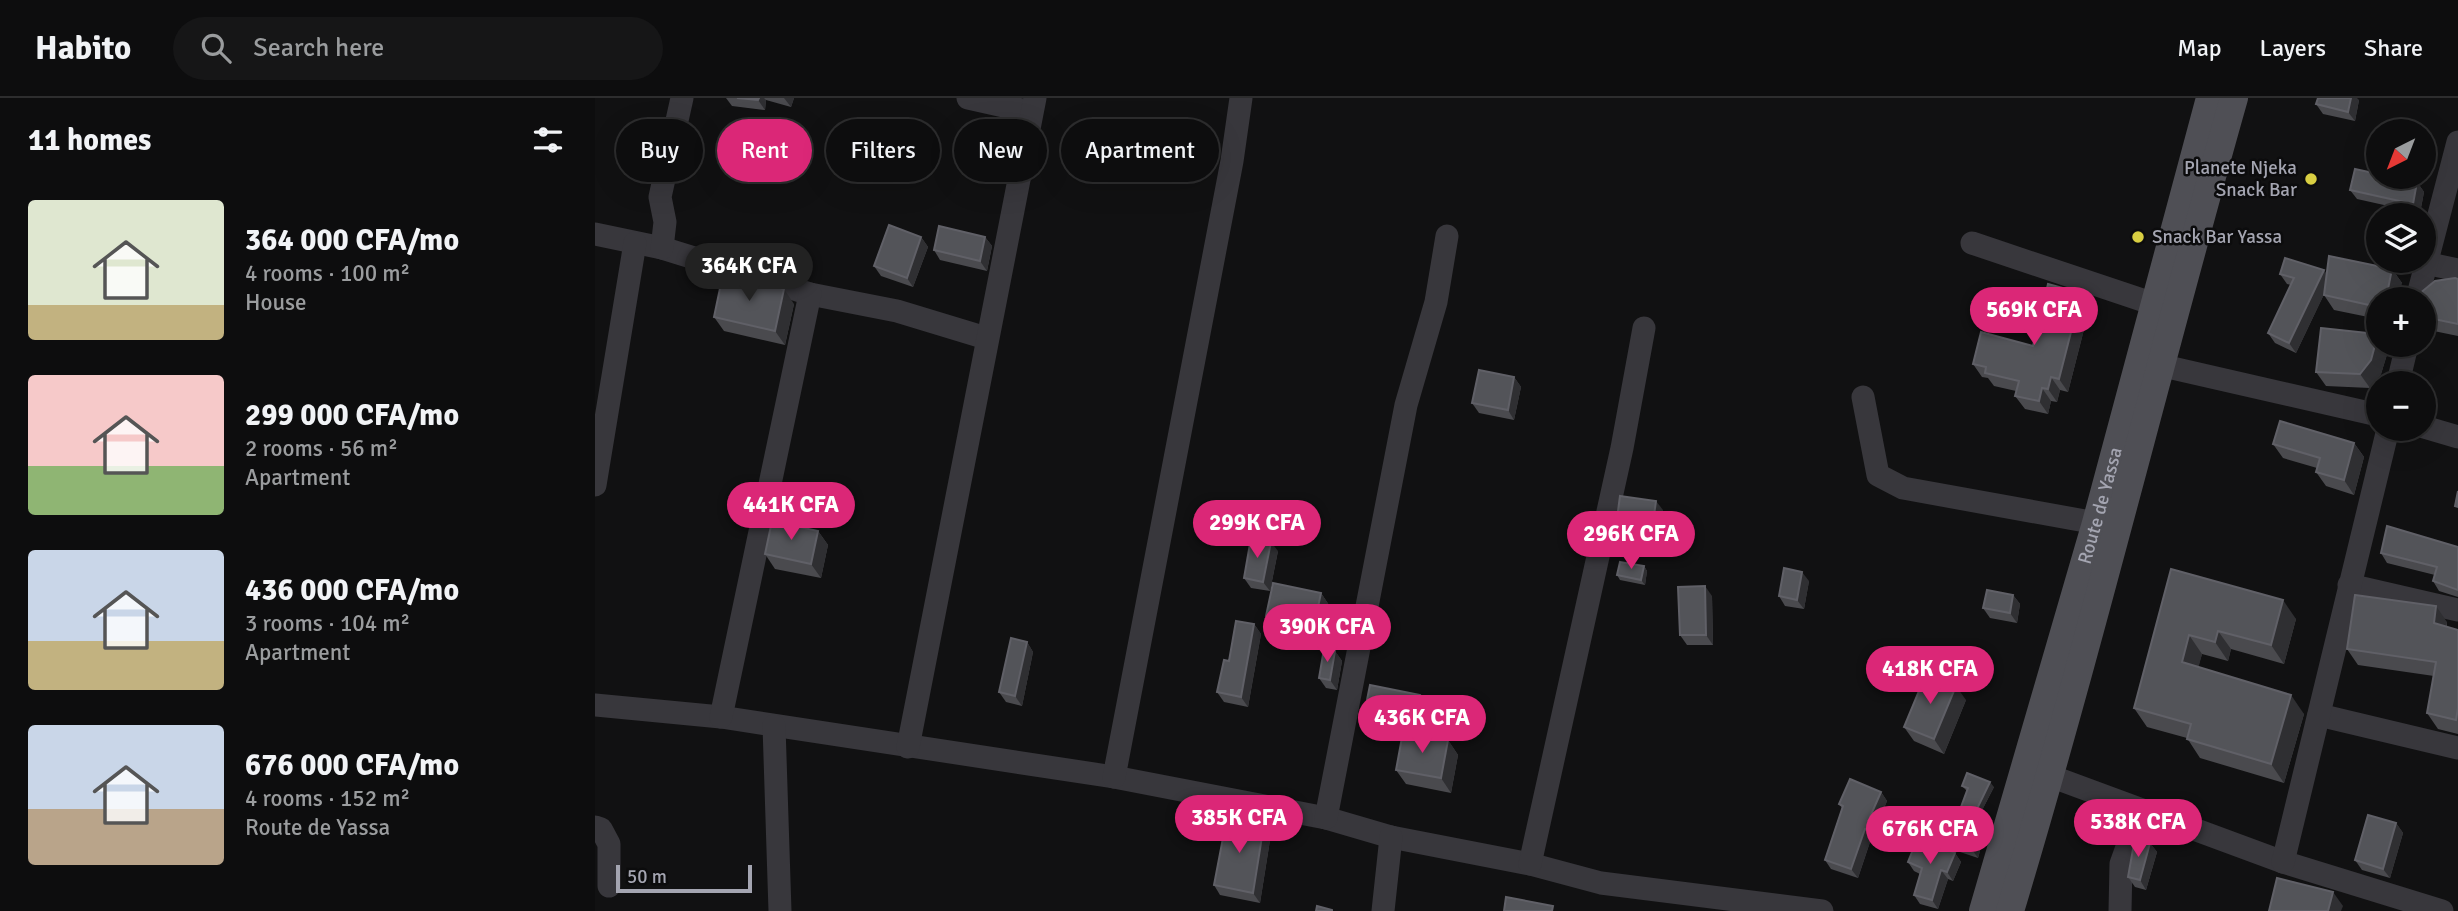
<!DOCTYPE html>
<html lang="en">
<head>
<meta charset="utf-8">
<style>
  :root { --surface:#0d0d0e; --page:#161617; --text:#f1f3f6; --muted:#9a9c9e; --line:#2d2d2e; --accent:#db2777 }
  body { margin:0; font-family:Signika,sans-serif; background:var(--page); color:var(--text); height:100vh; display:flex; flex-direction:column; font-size:26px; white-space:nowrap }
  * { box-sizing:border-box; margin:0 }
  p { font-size:23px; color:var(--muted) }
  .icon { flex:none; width:38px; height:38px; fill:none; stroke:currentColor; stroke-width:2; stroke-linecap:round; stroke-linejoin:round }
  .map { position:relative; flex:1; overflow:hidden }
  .drawer { display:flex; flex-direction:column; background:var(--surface); width:595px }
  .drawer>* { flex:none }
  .hud { position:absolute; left:21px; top:21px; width:665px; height:63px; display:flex; gap:14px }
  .needle { width:46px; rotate:222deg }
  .buttons { position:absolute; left:1771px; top:21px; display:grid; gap:14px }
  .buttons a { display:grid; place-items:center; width:70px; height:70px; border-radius:50%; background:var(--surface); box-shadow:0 7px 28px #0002,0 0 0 2px var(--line); font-size:35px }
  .scale { position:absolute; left:21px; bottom:18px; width:136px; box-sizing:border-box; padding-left:7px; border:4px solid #a4a5b1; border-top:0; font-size:19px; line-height:24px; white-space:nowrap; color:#a4a5b1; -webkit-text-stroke:5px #0c0c0d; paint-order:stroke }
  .price { position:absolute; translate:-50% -60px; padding:0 16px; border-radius:24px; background:var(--accent); color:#fff; font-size:23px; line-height:46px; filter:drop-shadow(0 2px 4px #0008) }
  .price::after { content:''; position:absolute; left:50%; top:42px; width:21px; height:16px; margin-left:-10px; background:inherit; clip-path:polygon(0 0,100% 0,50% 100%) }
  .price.current { background:#222; color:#fff }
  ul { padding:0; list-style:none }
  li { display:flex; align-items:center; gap:21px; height:175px; padding:0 28px }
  li span { display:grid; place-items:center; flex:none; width:196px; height:140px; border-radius:7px; color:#555 }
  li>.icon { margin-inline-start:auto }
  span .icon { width:84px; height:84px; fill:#fffc; stroke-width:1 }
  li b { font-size:30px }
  h2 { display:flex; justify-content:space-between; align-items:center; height:84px; padding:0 28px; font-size:30px }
  .chip { padding:0 24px; border-radius:32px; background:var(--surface); box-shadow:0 7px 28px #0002,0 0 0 2px var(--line); font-size:24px; line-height:63px }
  .chip.current { background:var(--accent); color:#fff }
  header { display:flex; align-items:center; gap:42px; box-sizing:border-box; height:98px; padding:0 35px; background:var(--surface); border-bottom:2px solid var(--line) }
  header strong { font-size:33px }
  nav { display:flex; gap:38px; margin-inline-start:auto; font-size:24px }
  .search { width:490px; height:63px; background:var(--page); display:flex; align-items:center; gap:18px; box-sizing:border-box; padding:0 24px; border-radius:38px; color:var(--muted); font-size:26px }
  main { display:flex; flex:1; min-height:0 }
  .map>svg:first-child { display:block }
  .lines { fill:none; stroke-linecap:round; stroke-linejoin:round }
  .minor { stroke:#38373c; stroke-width:23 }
  .major { stroke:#4f4f55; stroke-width:28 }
  .wall { fill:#4a4a4e }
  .shaded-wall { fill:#2f2f32 }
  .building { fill:#535459; stroke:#606067; stroke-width:2 }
  .poi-dot { fill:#d9cf42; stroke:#0c0c0d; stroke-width:2.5 }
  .labels { text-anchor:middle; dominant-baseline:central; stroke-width:5; stroke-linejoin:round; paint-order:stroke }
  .poi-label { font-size:19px; fill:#a4a5b1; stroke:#0c0c0d; text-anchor:end }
  .street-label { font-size:19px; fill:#a4a5b1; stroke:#0c0c0d }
</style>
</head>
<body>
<header>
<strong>Habito</strong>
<div class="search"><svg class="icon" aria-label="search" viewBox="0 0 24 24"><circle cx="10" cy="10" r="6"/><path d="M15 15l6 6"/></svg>Search here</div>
<nav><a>Map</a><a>Layers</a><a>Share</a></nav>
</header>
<main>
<section class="drawer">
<h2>11 homes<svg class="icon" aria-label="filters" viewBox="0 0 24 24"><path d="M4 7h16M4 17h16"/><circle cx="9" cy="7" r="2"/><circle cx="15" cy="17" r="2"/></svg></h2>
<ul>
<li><span style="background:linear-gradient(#dfe7d0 75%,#c2b280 0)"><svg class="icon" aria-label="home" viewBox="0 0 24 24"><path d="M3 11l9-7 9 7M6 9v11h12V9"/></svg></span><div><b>364 000 CFA/mo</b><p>4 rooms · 100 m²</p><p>House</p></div></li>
<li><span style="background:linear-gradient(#f6c9c9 65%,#8fb573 0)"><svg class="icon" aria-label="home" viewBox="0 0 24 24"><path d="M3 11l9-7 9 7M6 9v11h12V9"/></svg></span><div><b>299 000 CFA/mo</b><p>2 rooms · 56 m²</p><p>Apartment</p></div></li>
<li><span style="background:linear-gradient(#c9d6e8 65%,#c2b280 0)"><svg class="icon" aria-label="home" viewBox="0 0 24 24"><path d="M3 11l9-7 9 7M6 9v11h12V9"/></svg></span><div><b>436 000 CFA/mo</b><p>3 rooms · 104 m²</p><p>Apartment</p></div></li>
<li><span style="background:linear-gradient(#c9d6e8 60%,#b9a48a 0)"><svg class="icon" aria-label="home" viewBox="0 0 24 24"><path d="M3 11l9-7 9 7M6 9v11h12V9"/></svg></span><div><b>676 000 CFA/mo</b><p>4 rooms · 152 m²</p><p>Route de Yassa</p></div></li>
</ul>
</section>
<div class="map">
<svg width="1863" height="813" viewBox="0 0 1863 813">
  <rect width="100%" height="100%" fill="#111112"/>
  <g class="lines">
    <g class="minor">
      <path d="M373,0L436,14"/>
      <path d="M0,136L67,150L215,196L302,213L391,240"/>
      <path d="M1377,145L1559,206"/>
      <path d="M67,150L70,124L65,99L87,0"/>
      <path d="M1830,165L1863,172"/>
      <path d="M1822,201L1863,44"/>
      <path d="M1551,264L1783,317"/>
      <path d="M1803,285L1812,247"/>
      <path d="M1268,299L1283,377L1308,390L1501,425"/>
      <path d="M1829,329L1863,339"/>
      <path d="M0,387L40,145"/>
      <path d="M1754,487L1863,512"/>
      <path d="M0,607L126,619L519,679L731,720L796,739L935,766L1006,785L1227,813"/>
      <path d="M1724,617L1863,650"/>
      <path d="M126,619L215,196"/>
      <path d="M179,628L185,813"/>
      <path d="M313,649L440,0"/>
      <path d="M1439,672L1688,764L1847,813"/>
      <path d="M519,679L637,63L646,0"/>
      <path d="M731,720L811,307L841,204L852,138"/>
      <path d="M0,729L6,731L14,746V788"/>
      <path d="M1688,764L1793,331"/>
      <path d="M935,766L1027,350L1049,230"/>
      <path d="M788,813L796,739"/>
      <path d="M1525,813L1526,766L1545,713"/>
    </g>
    <g class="major">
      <path id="s1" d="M1388,813L1501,425L1615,0"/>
      <path d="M1415,813C1496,544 1562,271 1639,0"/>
    </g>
  </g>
  <g class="wall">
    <path d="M131,0H199L196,9L171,2L170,12L137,8Z"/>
    <path d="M1764,2L1760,23L1728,16L1721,6Z"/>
    <path d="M1822,84L1829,94L1825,115L1762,101L1755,92Z"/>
    <path d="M326,139L333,149L318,189L286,178L279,168Z"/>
    <path d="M390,139L397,148L392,173L345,162L339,152Z"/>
    <path d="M1797,171L1807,185L1783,201V221L1739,212L1729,197L1730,194L1701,255L1680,245L1673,235L1696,187L1692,186L1685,176H1732Z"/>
    <path d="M1863,181V238L1829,231V201Z"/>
    <path d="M1486,195L1495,208L1473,294L1465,292L1462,304L1456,303L1453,316L1430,311L1420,298L1421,293L1399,288L1393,280L1387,279L1378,266L1438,248Z"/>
    <path d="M199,206L190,247L129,233L119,219Z"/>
    <path d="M1783,247H1791L1794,250L1786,276L1775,290L1731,288L1721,274Z"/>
    <path d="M919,279L926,289L919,322L884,315L877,305Z"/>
    <path d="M1759,345L1769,359L1759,397L1731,388L1721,374L1722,370L1688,360L1678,346Z"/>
    <path d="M1068,412L1064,442L1028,438L1021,428Z"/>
    <path d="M223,433L233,447L226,480L180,471L170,456Z"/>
    <path d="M1863,449V499L1844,493L1838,483L1840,477L1792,465L1786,455Z"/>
    <path d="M683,453L675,493L656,490L649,480Z"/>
    <path d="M1049,468L1052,473L1050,487L1025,482L1022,477Z"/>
    <path d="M1576,471L1701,521L1689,566L1636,551L1633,563L1607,556L1603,569L1709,616L1689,685L1605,660L1592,640L1552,629L1539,610Z"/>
    <path d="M1214,483L1209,511L1190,508L1184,498Z"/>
    <path d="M726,495L736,510L729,542L681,532L671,518Z"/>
    <path d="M1418,497L1425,506L1422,525L1395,520L1388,510Z"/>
    <path d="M1117,498L1118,547H1092L1085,537Z"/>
    <path d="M1852,524V529L1863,532V636L1843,631L1832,615L1839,578L1763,567L1752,551Z"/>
    <path d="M659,526L666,536L653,609L629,604L622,594L634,563Z"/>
    <path d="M432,544L438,554L427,608L411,604L404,594Z"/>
    <path d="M740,553L747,563L742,592L731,590L724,580Z"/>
    <path d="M825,597L835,611L829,638L853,642L863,657L856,695L811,686L801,672L807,637L779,632L769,617Z"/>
    <path d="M1371,602L1349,656L1319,643L1309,629Z"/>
    <path d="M1367,688L1399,689L1383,720L1370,714L1366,709L1372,693Z"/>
    <path d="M1286,694L1292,703L1284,722L1291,724L1298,734L1293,747L1276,741L1263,780L1236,771L1230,762L1247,710L1244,706Z"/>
    <path d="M1801,725L1808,735L1795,780L1767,772L1760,762Z"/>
    <path d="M669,726L676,736L665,805L625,797L619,787Z"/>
    <path d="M1391,731L1383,760L1362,753L1355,744Z"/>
    <path d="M1555,745L1562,754L1551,792L1540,789L1533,779Z"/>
    <path d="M1360,755L1366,764L1358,783L1353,781L1343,811L1325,806L1319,797L1325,776L1319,773L1313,764Z"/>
  </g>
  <g class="shaded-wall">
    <path d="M164,0H169L171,2L170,12L163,2Z"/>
    <path d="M189,0H199L196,9Z"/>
    <path d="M1756,0H1762L1764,2L1760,23L1753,14Z"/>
    <path d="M1822,84L1829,94L1825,115L1818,106Z"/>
    <path d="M326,139L333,149L318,189L312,180Z"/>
    <path d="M390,139L397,148L392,173L385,163Z"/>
    <path d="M1797,171L1807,185L1804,201H1791Z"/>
    <path d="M1729,172L1736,182L1701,255L1694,245Z"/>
    <path d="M189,191L199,206L190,247L180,233Z"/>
    <path d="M1486,195L1495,208L1473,294L1464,281Z"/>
    <path d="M1783,237V247H1791L1794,250L1786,276L1775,290L1765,276Z"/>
    <path d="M919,279L926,289L919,322L913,312Z"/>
    <path d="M1456,279L1465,292L1462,304L1453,291Z"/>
    <path d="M1447,290L1456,303L1453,316L1444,303Z"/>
    <path d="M1759,345L1769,359L1759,397L1749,382Z"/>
    <path d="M1061,403L1068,412L1064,442L1057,432Z"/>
    <path d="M223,433L233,447L226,480L216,466Z"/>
    <path d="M676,444L683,453L675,493L668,484Z"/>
    <path d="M1049,468L1052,473L1050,487L1046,482Z"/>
    <path d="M1207,474L1214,483L1209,511L1202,502Z"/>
    <path d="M1110,488L1117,498L1118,547L1111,537Z"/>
    <path d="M726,495L736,510L729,542L719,528Z"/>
    <path d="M1418,497L1425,506L1422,525L1415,515Z"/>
    <path d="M1688,502L1701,521L1689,566L1676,547Z"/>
    <path d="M1841,508L1852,524L1850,541L1839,525Z"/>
    <path d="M659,526L666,536L653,609L646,599Z"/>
    <path d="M1623,533L1636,551L1633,563L1620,544Z"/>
    <path d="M1594,537L1607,556L1600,583L1587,564Z"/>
    <path d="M432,544L438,554L427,608L420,598Z"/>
    <path d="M740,553L747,563L742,592L735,582Z"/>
    <path d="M1361,588L1371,602L1349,656L1339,641Z"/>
    <path d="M825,597L835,611L828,642L818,627Z"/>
    <path d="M1696,597L1709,616L1689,685L1676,666Z"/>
    <path d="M853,642L863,657L856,695L846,680Z"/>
    <path d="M1395,684L1399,689L1383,720L1380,715Z"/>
    <path d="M1286,694L1292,703L1282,728L1275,719Z"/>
    <path d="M1385,722L1391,731L1383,760L1376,750Z"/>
    <path d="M1291,724L1298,734L1293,747L1286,737Z"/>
    <path d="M1801,725L1808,735L1795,780L1788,771Z"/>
    <path d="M669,726L676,736L665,805L658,795Z"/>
    <path d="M1270,731L1276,741L1263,780L1256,771Z"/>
    <path d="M1555,745L1562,754L1551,792L1545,782Z"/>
    <path d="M1360,755L1366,764L1358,783L1352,774Z"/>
    <path d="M1346,772L1353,781L1343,811L1337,802Z"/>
    <path d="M1738,794L1748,808L1746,813H1733Z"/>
  </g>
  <g class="building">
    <path d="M142,0H164L163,2Z"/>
    <path d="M1723,0H1756L1753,14L1721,6Z"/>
    <path d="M1760,71L1783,76V79H1797L1822,84L1818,106L1755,92Z"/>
    <path d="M294,127L326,139L312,180L279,168Z"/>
    <path d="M344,128L390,139L385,163L339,152Z"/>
    <path d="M1734,158L1797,171L1791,201H1783V209L1729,197Z"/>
    <path d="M1690,160L1729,172L1694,245L1673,235L1699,180L1685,176Z"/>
    <path d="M128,176L189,191L180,233L119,219Z"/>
    <path d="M1860,180L1863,181V226L1829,219V201H1822L1824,196L1840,183Z"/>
    <path d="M1453,186L1486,195L1464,281L1456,279L1453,291L1447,290L1444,303L1420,298L1424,283L1390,275L1391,269L1378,266L1386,234L1438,248Z"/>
    <path d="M1726,230L1783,236L1776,262L1765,276L1721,274Z"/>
    <path d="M884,272L919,279L913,312L877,305Z"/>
    <path d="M1685,323L1759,345L1749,382L1721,374L1725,360L1678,346Z"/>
    <path d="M1863,393V409L1860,408Z"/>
    <path d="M1025,398L1061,403L1057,432L1021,428Z"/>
    <path d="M177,423L223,433L216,466L170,456Z"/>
    <path d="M1792,428L1863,449V492L1838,483L1842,469L1786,455Z"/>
    <path d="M656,440L676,444L668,484L649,480Z"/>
    <path d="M1025,464L1049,468L1046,482L1022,477Z"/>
    <path d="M1189,470L1207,474L1202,502L1184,498Z"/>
    <path d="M1576,471L1688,502L1676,547L1623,533L1620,544L1594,537L1587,564L1696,597L1676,666L1592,641L1596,626L1539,610Z"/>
    <path d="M678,485L726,495L719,528L671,518Z"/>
    <path d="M1110,488L1111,537H1085L1083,489Z"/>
    <path d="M1392,492L1418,497L1415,515L1388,510Z"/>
    <path d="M1760,497L1841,508L1839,525L1863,532V610L1861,622L1832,615L1841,564L1752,551Z"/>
    <path d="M641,523L659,526L646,599L622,594L629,562L634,563Z"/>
    <path d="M416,540L432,544L420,598L404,594Z"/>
    <path d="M729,551L740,553L735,582L724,580Z"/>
    <path d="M1331,576L1361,588L1339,641L1309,629Z"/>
    <path d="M775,587L825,597L818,627L769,617Z"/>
    <path d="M808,634L853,642L846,680L801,672Z"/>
    <path d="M1372,675L1395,684L1380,715L1366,709L1373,690L1367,688Z"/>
    <path d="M1255,681L1286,694L1275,719L1291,724L1286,737L1270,731L1256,771L1230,762L1248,708L1244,706Z"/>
    <path d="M1363,715L1385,722L1376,750L1355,744Z"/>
    <path d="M1773,717L1801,725L1788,771L1760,762Z"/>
    <path d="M632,719L669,726L658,795L619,787Z"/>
    <path d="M1323,739L1360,755L1352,774L1346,772L1337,802L1319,797L1327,770L1313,764Z"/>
    <path d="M1540,740L1555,745L1545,782L1533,779Z"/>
    <path d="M1682,780L1738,794L1733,813H1674Z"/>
    <path d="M911,799L958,808L957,813H909Z"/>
    <path d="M722,808L737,812V813H721Z"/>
  </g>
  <g class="poi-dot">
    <circle cx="1716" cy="81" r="7"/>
    <circle cx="1543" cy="139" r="7"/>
  </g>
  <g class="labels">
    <g class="poi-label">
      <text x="1702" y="70">Planete Njeka<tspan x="1702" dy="22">Snack Bar</tspan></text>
      <text x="1557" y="139" text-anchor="start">Snack Bar Yassa</text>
    </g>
    <g class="street-label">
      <text stroke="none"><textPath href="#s1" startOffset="422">Route de Yassa</textPath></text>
    </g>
  </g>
</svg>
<div class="buttons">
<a><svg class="needle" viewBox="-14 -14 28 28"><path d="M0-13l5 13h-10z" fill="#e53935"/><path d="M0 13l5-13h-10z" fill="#9a9c9e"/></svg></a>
<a><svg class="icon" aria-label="layers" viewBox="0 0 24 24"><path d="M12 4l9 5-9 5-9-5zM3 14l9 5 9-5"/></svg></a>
<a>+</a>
<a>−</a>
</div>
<div class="scale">50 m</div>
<b class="price current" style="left:154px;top:205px">364K CFA</b>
<b class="price" style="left:1439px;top:249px">569K CFA</b>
<b class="price" style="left:196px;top:444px">441K CFA</b>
<b class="price" style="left:662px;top:462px">299K CFA</b>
<b class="price" style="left:1036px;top:473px">296K CFA</b>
<b class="price" style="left:732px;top:566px">390K CFA</b>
<b class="price" style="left:1335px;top:608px">418K CFA</b>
<b class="price" style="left:827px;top:657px">436K CFA</b>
<b class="price" style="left:644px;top:757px">385K CFA</b>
<b class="price" style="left:1543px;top:761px">538K CFA</b>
<b class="price" style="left:1335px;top:768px">676K CFA</b>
<div class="hud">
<a class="chip">Buy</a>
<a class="chip current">Rent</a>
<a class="chip">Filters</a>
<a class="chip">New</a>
<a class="chip">Apartment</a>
</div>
</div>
</main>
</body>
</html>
